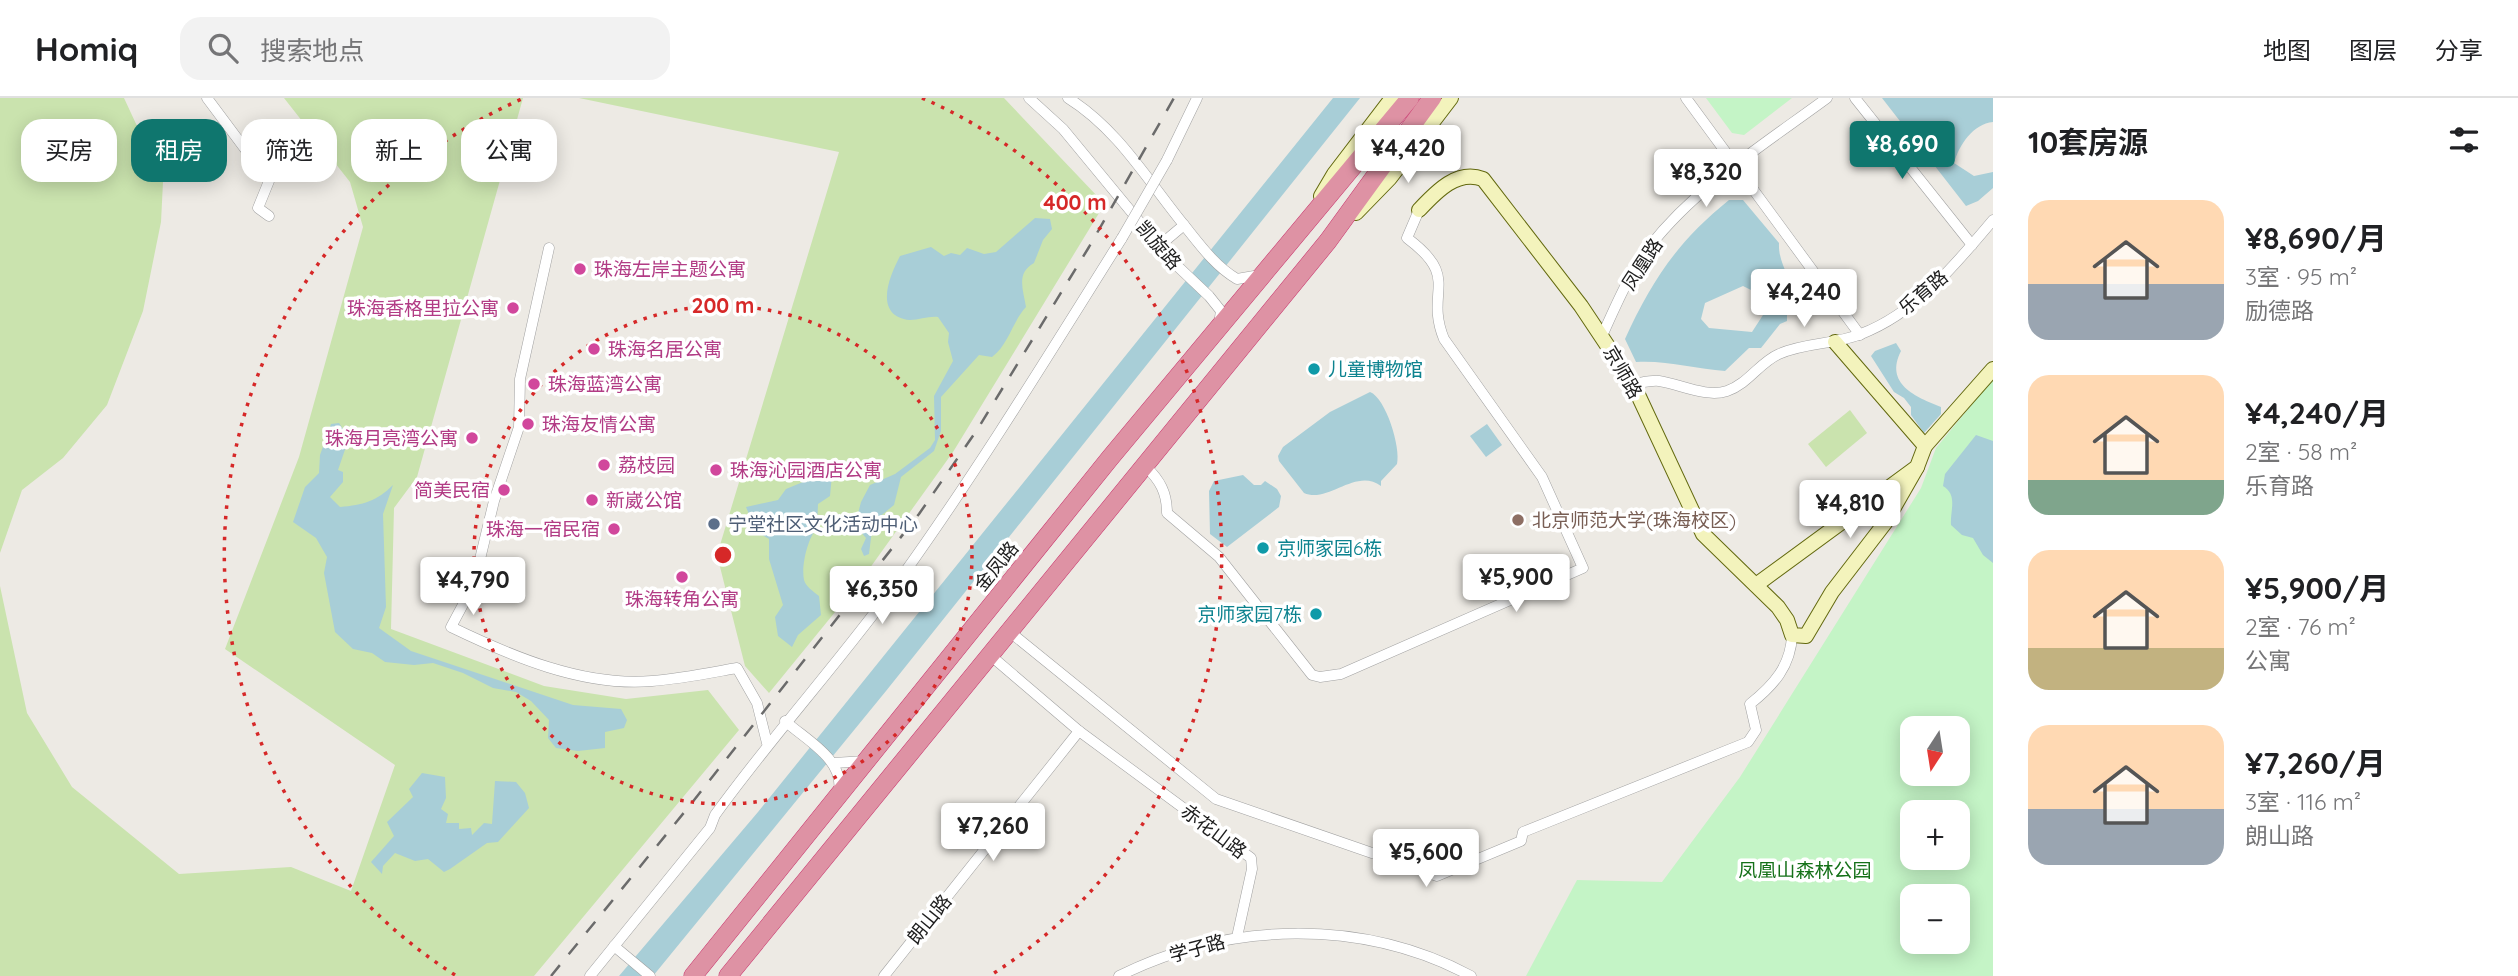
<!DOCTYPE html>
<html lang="zh">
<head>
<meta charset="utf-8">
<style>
  :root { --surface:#fff; --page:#f2f2f2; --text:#202124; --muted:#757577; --line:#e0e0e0; --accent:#0f766e }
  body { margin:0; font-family:Quicksand,"Noto Sans SC",sans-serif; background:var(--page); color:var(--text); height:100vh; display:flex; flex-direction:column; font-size:26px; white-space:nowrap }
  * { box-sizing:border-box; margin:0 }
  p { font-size:23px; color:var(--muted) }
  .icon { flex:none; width:38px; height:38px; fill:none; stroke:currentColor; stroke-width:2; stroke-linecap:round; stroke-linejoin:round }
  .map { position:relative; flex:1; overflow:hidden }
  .side { display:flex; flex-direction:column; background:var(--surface); width:525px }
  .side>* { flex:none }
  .banner { position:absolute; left:21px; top:21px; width:665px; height:63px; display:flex; gap:14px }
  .needle { width:46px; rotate:192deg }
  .buttons { position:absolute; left:1900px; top:618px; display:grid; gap:14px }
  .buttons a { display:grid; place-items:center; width:70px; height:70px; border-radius:14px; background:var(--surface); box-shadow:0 4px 18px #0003; font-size:35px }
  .price { position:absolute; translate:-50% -60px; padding:0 16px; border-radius:7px; background:#fff; color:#222; font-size:23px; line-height:46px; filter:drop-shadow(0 2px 4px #0008) }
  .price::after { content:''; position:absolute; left:50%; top:42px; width:21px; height:16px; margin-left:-10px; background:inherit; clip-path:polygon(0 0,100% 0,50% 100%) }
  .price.active { background:var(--accent); color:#fff }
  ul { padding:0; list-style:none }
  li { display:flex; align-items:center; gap:21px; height:175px; padding:0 35px }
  li span { display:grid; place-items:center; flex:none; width:196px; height:140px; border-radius:21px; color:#555 }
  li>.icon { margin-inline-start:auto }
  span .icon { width:84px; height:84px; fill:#fffc; stroke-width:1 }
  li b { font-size:30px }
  h2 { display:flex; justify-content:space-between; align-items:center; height:84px; padding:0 35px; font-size:30px }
  .pill { padding:0 24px; border-radius:21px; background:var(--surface); box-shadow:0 4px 18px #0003; font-size:24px; line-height:63px }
  .pill.active { background:var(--accent); color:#fff }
  header { display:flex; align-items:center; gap:42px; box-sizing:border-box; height:98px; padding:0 35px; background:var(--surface); border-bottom:2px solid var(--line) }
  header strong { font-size:33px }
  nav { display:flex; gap:38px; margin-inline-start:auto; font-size:24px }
  .search { width:490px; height:63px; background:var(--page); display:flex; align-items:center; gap:18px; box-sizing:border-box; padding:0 24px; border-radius:21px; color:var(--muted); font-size:26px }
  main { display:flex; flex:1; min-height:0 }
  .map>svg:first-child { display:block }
  .grass { fill:#cae3ae }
  .park { fill:#c4f4c6; fill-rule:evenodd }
  .water { fill:#a8ced7; fill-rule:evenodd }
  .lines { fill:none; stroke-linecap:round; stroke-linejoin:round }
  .street-casing { stroke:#a1a1a1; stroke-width:11 }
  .secondary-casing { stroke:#63690f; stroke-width:16 }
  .highway-casing { stroke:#c8346d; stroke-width:19 }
  .street { stroke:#fff; stroke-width:10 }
  .secondary { stroke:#f3f3bc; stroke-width:14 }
  .highway { stroke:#de92a4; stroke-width:18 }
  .rail { stroke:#6b6b6b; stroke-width:2.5; stroke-dasharray:14 14; stroke-linecap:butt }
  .street-bridge-casing { stroke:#a1a1a1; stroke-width:11; stroke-linecap:butt }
  .street-bridge { stroke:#fff; stroke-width:10 }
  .ring { fill:none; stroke:#d62828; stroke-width:3.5; stroke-dasharray:3.5 7 }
  .hotel-dot { fill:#d1479c; stroke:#fff; stroke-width:2.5 }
  .culture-dot { fill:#0f9aa8; stroke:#fff; stroke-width:2.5 }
  .education-dot { fill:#8d6e63; stroke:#fff; stroke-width:2.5 }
  .service-dot { fill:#5c6f8a; stroke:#fff; stroke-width:2.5 }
  .labels { text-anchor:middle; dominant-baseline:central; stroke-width:7; stroke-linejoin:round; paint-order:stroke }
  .street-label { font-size:19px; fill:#1d1d1d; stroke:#fff }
  .hotel-label { font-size:19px; fill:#b23c85; stroke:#fff; text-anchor:start }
  .culture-label { font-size:19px; fill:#0d838f; stroke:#fff; text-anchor:start }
  .education-label { font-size:19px; fill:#785e54; stroke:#fff; text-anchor:start }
  .service-label { font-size:19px; fill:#4e5e75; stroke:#fff; text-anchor:start }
  .park-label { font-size:19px; fill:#157119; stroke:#fff }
  .centre { fill:#d62828; stroke:#fff; stroke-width:3.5 }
  .ring-label { font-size:21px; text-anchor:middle; font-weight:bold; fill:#d62828; stroke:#fff; stroke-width:7; stroke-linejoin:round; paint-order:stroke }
</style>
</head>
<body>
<header>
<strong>Homiq</strong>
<div class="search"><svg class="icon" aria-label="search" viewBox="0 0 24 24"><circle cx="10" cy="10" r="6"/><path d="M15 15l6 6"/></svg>搜索地点</div>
<nav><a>地图</a><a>图层</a><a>分享</a></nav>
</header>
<main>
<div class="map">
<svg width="1993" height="878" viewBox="0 0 1993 878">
  <rect width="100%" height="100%" fill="#edeae4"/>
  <g class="grass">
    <path d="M0,0H124L163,84L161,124L143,213L107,307L63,360L22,392L0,455Z"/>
    <path d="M284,0H523L417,379L394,410L391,531L544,588L626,601L708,592L739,632L534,878H0V488L27,615L72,689L179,776L291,769L351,793L395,667L225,551L299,359L363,129L350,84Z"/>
    <path d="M579,0H1004L1098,99L1107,102L953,354L862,481L769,595L745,568L717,457L839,54Z"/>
    <path d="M1850,312L1867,335L1826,369L1808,346Z"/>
  </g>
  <g class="park">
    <path d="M1706,0H1792L1744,37L1732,35Z"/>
    <path d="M1993,281V878H1526L1577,782L1662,784L1740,679L1921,390L1936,350ZM1913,630H1958V676H1913ZM1913,714H1958V760H1913ZM1913,798H1958V844H1913Z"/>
  </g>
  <g class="water">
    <path d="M1333,0H1360L886,593L653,878H619L758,714Z"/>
    <path d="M1882,0H1993V24C1973,26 1959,47 1954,65L1974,78L1993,74V90L1978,103L1966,108Z"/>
    <path d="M1729,102H1743L1779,145C1778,167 1792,178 1794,202L1787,209V223L1780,226L1761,250H1749L1725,273C1696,271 1666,262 1636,264L1625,241C1652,182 1678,143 1729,102ZM1743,188L1757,195L1763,217L1752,234L1709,230L1701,221L1705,205Z"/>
    <path d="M1035,120L1050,121L1052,131L1043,142L1034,165C1016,175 1023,191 1026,209C1012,224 1009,246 992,259L979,257L941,299V333L934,353L901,379L894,407L873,424L869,456L864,458L861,451L866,440L855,427L861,404L870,387L895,376L930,350L935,342L934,298L953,263L948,244L949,235L938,219C929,218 919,222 910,222C873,218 889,179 900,158L931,149L944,158L951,155L960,157L967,150L984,156L996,154Z"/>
    <path d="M1896,245L1901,253C1884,286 1916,299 1941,309V316L1924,335L1911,317V309L1904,300L1894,294L1871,258L1875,253Z"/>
    <path d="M1370,294C1386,300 1401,350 1397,366L1381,383V388C1356,369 1328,406 1304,395L1279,363L1278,358L1283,349L1330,314Z"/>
    <path d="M339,325L349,340L338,372L343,374V384L330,399L340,409C363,407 377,403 393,387L383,416L386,509L379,530L411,553L573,607L621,611L627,622L624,630L605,634V650L578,653L556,650L548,640L549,622L531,603L516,594L493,590L463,575L433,565L414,567L385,564L372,555L353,551L335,534L324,475L327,459L316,440L293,424L305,389L319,375L320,357L331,326Z"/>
    <path d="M1487,326L1502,347L1486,359L1470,338Z"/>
    <path d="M1976,337L1993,343V465L1983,457L1973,440L1962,437L1951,427C1950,412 1958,397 1943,388L1945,376Z"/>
    <path d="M816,361L832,377L830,398L818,406L817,430C808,440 801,467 804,482C806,489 813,493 819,498L821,517L798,537L792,549L778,538L775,519L783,507L769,461V441L756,433L746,409L778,402L786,391L803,384Z"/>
    <path d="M1243,377L1254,387H1261L1265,383L1277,391L1281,398L1279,409L1227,449L1210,436L1209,393L1214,383Z"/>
    <path d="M422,675L445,679L446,700L441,711L448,716L446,725H459V731L471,730L472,737L484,725L492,726L495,683L516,684L525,695L529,710L498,744L487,745L450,771L444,774L428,761L415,763L395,755L383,768L382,776L371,764L394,738L387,724L413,699L409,691Z"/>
  </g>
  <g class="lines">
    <defs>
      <g id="street">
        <path d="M207,0L269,83L258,110L269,118"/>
        <path d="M1029,0L1063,31L1171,162L1209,198L1221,213L1219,226"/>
        <path d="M1068,0C1118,31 1148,83 1184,127C1200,147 1215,168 1237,181L1260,177"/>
        <path d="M1686,0L1860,237"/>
        <path d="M1855,0L1972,147"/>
        <path d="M1167,62L1197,0"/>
        <path d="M1159,148L1184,127"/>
        <path d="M549,150L520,281L519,329L494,403L474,486L451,529C511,558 583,589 652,583C680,581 709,575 737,570L757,605L767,645"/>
        <path d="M1602,238C1616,207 1629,176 1650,148C1697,88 1766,45 1827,0"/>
        <path d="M1633,286C1641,285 1651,282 1659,283C1680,286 1706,300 1727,293C1748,286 1760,264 1779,256C1806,244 1834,247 1861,236C1916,215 1956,166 1993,122"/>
        <path d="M1146,369C1160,382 1167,395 1167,415L1219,459L1312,577L1320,579L1341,576L1583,470L1542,379L1444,241C1424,192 1462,181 1407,140L1419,112"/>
        <path d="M1010,534L1216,701L1372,755C1394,757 1415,771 1437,778L1521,743L1523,734L1748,644L1756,632L1750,606C1773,588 1791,568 1792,537"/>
        <path d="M990,557L1079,633L1251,760L1252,771L1237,839"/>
        <path d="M785,623C806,642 844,661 839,693"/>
        <path d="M834,665L865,663"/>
        <path d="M614,848L650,878"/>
        <path d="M590,878L710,730L715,717C775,634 845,558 905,474C982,366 1051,253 1122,140"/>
        <path d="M884,878L1079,633"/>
        <path d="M1119,878C1229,823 1362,820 1471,878"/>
      </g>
      <g id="secondary">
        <path d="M1321,98L1334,76L1392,0"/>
        <path d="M1419,112C1436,94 1457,71 1483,81L1581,208L1633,286L1703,436L1778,509L1787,522L1792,537L1806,538L1832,494L1885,425L1917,369"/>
        <path d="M1356,115L1390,80L1451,0"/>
        <path d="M1925,348L1993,271"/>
        <path d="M1756,487L1917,369L1925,348L1835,244"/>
      </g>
      <g id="highway">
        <path d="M693,878L1110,360L1410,0"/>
        <path d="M728,878L1328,143L1432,0"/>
      </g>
    </defs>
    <use href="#street" class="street-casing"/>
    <use href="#secondary" class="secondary-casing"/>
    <use href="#highway" class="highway-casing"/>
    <use href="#street" class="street"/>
    <use href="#secondary" class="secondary"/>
    <use href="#highway" class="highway"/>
    <path class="rail" d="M551,878L691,706L919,416L977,332L1089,149L1174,0"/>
    <defs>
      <path id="street-bridge" d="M1122,140L1167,62"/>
    </defs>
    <use href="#street-bridge" class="street-bridge-casing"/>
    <use href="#street-bridge" class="street-bridge"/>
  </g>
  <g class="ring">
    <circle cx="723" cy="457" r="249"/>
    <path d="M455 877A498 498 0 0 1 524 0M922 0A498 498 0 0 1 991 877"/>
  </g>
  <g class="hotel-dot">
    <circle cx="580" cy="171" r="7"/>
    <circle cx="513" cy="210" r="7"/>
    <circle cx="594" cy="251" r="7"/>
    <circle cx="534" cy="286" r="7"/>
    <circle cx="528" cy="326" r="7"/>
    <circle cx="472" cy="340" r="7"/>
    <circle cx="604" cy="367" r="7"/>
    <circle cx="716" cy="372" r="7"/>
    <circle cx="504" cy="392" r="7"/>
    <circle cx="592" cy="402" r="7"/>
    <circle cx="614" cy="431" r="7"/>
    <circle cx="682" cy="479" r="7"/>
  </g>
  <g class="culture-dot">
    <circle cx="1314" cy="271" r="7"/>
    <circle cx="1263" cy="450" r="7"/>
    <circle cx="1316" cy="516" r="7"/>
  </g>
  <circle class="education-dot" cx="1518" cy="422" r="7"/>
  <circle class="service-dot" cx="714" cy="426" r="7"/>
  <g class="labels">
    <g class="street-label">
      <text transform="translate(1159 147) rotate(49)">凯旋路</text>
      <text transform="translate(1642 166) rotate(-57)">凤凰路</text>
      <text transform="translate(1923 194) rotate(-40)">乐育路</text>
      <text transform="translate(1623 274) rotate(60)">京师路</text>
      <text transform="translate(996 468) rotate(-51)">金凤路</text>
      <text transform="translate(1214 733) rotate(37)">赤花山路</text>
      <text transform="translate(929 821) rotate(-51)">朗山路</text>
      <text transform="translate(1197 850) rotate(-15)">学子路</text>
    </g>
    <g class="hotel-label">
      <text x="594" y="171">珠海左岸主题公寓</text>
      <text x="499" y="210" text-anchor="end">珠海香格里拉公寓</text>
      <text x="608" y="251">珠海名居公寓</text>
      <text x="548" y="286">珠海蓝湾公寓</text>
      <text x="542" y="326">珠海友情公寓</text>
      <text x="458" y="340" text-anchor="end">珠海月亮湾公寓</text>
      <text x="618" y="367">荔枝园</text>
      <text x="730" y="372">珠海沁园酒店公寓</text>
      <text x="490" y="392" text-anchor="end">简美民宿</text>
      <text x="606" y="402">新崴公馆</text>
      <text x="600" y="431" text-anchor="end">珠海一宿民宿</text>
      <text x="682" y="501" text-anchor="middle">珠海转角公寓</text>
    </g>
    <g class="culture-label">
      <text x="1328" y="271">儿童博物馆</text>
      <text x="1277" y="450">京师家园6栋</text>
      <text x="1302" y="516" text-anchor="end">京师家园7栋</text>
    </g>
    <g class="education-label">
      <text x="1532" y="422">北京师范大学(珠海校区)</text>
    </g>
    <g class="service-label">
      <text x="728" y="426">宁堂社区文化活动中心</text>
    </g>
    <g class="park-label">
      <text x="1805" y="772">凤凰山森林公园</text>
    </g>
  </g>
  <circle cx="723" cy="457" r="10" class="centre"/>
  <g class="ring-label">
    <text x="1075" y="112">400 m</text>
    <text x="723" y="215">200 m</text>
  </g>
</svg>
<div class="buttons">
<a><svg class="needle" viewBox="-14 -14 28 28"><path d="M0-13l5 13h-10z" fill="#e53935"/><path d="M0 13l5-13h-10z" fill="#757577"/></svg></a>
<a>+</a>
<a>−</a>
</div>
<b class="price active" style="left:1902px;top:83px">¥8,690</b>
<b class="price" style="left:1408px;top:87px">¥4,420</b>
<b class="price" style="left:1706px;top:111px">¥8,320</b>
<b class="price" style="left:1804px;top:231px">¥4,240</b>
<b class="price" style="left:1850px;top:442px">¥4,810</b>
<b class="price" style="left:1516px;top:516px">¥5,900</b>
<b class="price" style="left:473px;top:519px">¥4,790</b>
<b class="price" style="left:882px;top:528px">¥6,350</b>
<b class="price" style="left:993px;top:765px">¥7,260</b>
<b class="price" style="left:1426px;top:791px">¥5,600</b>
<div class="banner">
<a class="pill">买房</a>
<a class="pill active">租房</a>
<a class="pill">筛选</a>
<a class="pill">新上</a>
<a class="pill">公寓</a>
</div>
</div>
<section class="side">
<h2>10套房源<svg class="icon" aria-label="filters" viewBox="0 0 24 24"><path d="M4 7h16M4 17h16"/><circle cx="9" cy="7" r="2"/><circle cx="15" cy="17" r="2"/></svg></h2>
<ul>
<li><span style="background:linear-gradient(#ffd9b3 60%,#9aa5b1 0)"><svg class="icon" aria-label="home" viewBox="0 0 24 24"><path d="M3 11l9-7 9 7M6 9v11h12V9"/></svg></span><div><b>¥8,690/月</b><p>3室 · 95 m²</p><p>励德路</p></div></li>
<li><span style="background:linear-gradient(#ffd9b3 75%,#7fa58c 0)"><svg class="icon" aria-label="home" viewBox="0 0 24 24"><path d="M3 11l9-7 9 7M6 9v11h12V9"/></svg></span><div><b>¥4,240/月</b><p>2室 · 58 m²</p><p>乐育路</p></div></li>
<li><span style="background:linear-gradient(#ffd9b3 70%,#c2b280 0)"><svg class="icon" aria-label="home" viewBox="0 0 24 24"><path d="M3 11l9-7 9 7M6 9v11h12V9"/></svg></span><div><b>¥5,900/月</b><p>2室 · 76 m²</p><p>公寓</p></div></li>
<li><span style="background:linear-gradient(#ffd9b3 60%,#9aa5b1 0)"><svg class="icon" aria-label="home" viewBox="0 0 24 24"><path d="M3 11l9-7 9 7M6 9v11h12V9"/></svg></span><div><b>¥7,260/月</b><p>3室 · 116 m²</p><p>朗山路</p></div></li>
</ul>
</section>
</main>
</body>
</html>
